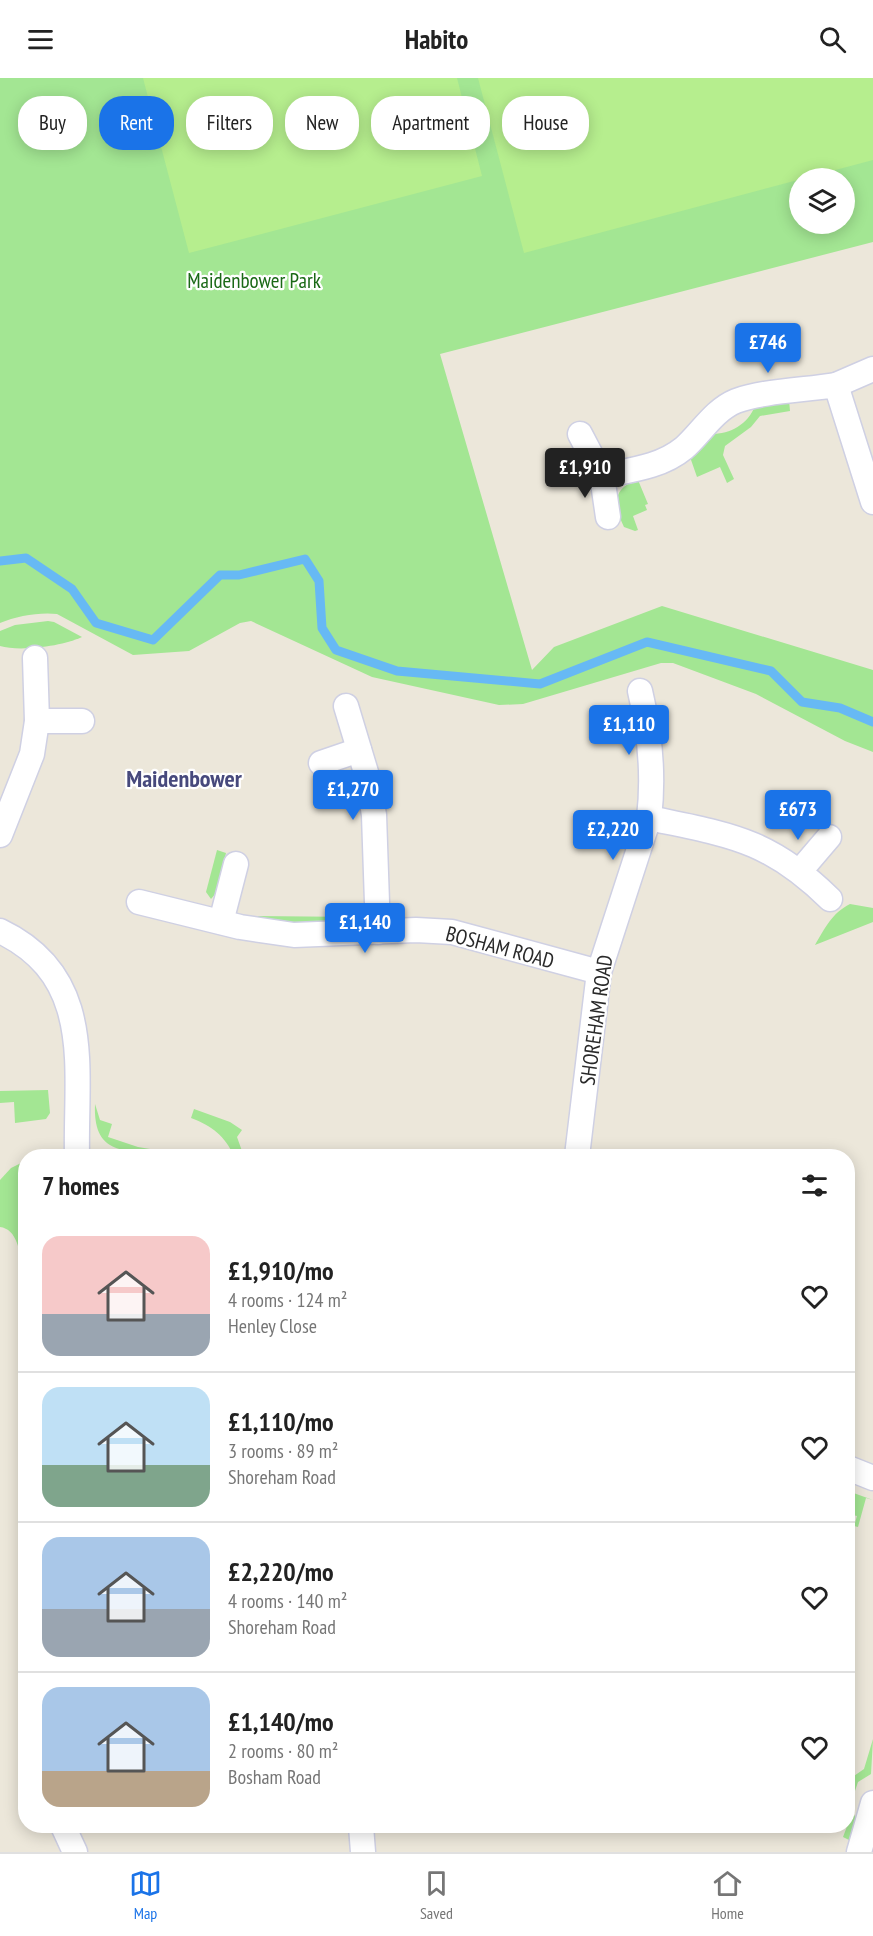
<!DOCTYPE html>
<html lang="en">
<head>
<meta charset="utf-8">
<style>
  :root { --surface:#fff; --page:#f2f2f2; --text:#222; --muted:#767676; --line:#e0e0e0; --accent:#1a73e8 }
  body { margin:0; font-family:"PT Sans Narrow",sans-serif; background:var(--page); color:var(--text); height:100vh; display:flex; flex-direction:column; font-size:22px; white-space:nowrap }
  * { box-sizing:border-box; margin:0 }
  p { font-size:20px; color:var(--muted) }
  .icon { flex:none; width:33px; height:33px; fill:none; stroke:currentColor; stroke-width:2; stroke-linecap:round; stroke-linejoin:round }
  .map { position:relative; flex:1; overflow:hidden }
  .side { position:absolute; left:18px; top:1071px; width:837px; height:684px; display:flex; flex-direction:column; background:var(--surface); border-radius:24px; box-shadow:0 3px 15px #0003 }
  .side>* { flex:none }
  .guide { position:absolute; left:18px; top:18px; width:837px; height:54px; display:flex; gap:12px }
  .fabs { position:absolute; left:789px; top:90px; display:grid; gap:12px }
  .fabs a { display:grid; place-items:center; width:66px; height:66px; border-radius:50%; background:var(--surface); box-shadow:0 3px 15px #0003; font-size:30px }
  .price { position:absolute; translate:-50% -51px; padding:0 14px; border-radius:6px; background:var(--accent); color:#fff; font-size:20px; line-height:39px; filter:drop-shadow(0 2px 3px #0008) }
  .price::after { content:''; position:absolute; left:50%; top:36px; width:18px; height:14px; margin-left:-9px; background:inherit; clip-path:polygon(0 0,100% 0,50% 100%) }
  .price.current { background:#222; color:#fff }
  ul { padding:0; list-style:none }
  li { display:flex; align-items:center; gap:18px; height:150px; padding:0 24px }
  li+li { border-top:2px solid var(--line) }
  li span { display:grid; place-items:center; flex:none; width:168px; height:120px; border-radius:18px; color:#555 }
  li>.icon { margin-inline-start:auto }
  span .icon { width:72px; height:72px; fill:#fffc; stroke-width:1 }
  li b { font-size:26px }
  h2 { display:flex; justify-content:space-between; align-items:center; height:72px; padding:0 24px; font-size:26px }
  .pill { padding:0 21px; border-radius:24px; background:var(--surface); box-shadow:0 3px 15px #0003; font-size:21px; line-height:54px }
  .pill.current { background:var(--accent); color:#fff }
  header { display:flex; justify-content:space-between; align-items:center; height:78px; padding:0 24px; background:var(--surface); font-size:27px; font-weight:600 }
  .dock { display:flex; justify-content:space-around; align-items:center; height:84px; border-top:2px solid var(--line); background:var(--surface); font-size:16px; color:var(--muted) }
  .dock a { display:grid; justify-items:center; gap:3px }
  .dock .current { color:var(--accent) }
  .map>svg:first-child { display:block }
  .green { fill:#a3e693; fill-rule:evenodd }
  .pitch { fill:#b6ee8e }
  .lines { fill:none; stroke-linecap:round; stroke-linejoin:round }
  .stream { stroke:#67b9f4; stroke-width:9 }
  .street-casing { stroke:#cfd0e3; stroke-width:27 }
  .street { stroke:#fff; stroke-width:24 }
  .labels { text-anchor:middle; dominant-baseline:central; stroke-width:4.5; stroke-linejoin:round; paint-order:stroke }
  .park-label { font-size:21px; fill:#1a6916; stroke:#fff }
  .street-label { font-size:21px; fill:#292929; stroke:#fff }
  .quarter-label { font-size:24px; font-weight:bold; fill:#47497c; stroke:#fff }
</style>
</head>
<body>
<header><svg class="icon" aria-label="menu" viewBox="0 0 24 24"><path d="M4 6h16M4 12h16M4 18h16"/></svg>Habito<svg class="icon" aria-label="search" viewBox="0 0 24 24"><circle cx="10" cy="10" r="6"/><path d="M15 15l6 6"/></svg></header>
<div class="map">
<svg width="873" height="1774" viewBox="0 0 873 1774">
  <rect width="100%" height="100%" fill="#ece7da"/>
  <g class="green">
    <path d="M0,0H873V164L440,276L532,592L554,569L662,528L873,592V674L845,663L756,616L673,585H661L523,626L499,627L372,599L251,543L240,545L189,573L133,577L57,536C39,534 17,538 0,545ZM800,100H844V146H800Z"/>
    <path d="M789,322L790,333L760,338L751,349L725,368L723,377L734,401L727,405L720,389L697,399L690,379L711,356C731,356 748,346 755,328Z"/>
    <path d="M638,402L648,426L645,427L647,432L633,438L638,452L635,453L624,449C614,428 611,410 638,402Z"/>
    <path d="M48,543L54,544L82,559C63,568 20,574 0,568V553L15,547Z"/>
    <path d="M217,772L226,775L216,815L211,821L206,814Z"/>
    <path d="M850,826L873,830V844L815,867C825,850 832,835 850,826Z"/>
    <path d="M247,838L360,839C337,859 276,842 247,838Z"/>
    <path d="M48,1012L50,1035L46,1041L15,1045L14,1024L0,1025V1013Z"/>
    <path d="M95,1026L100,1042L112,1046L108,1059L138,1069L162,1073L161,1076C121,1073 93,1075 95,1026Z"/>
    <path d="M194,1031L230,1044L242,1052L237,1059L242,1073L255,1078H234C225,1058 212,1048 191,1040Z"/>
    <path d="M25,1083H26L25,1223C21,1204 26,1152 0,1149V1102L11,1090Z"/>
    <path d="M848,1413L873,1422L866,1420L858,1449L854,1448L857,1438L848,1436Z"/>
    <path d="M873,1661L871,1696L858,1704L850,1728L856,1741L849,1762L843,1759L849,1743L848,1712L851,1700L864,1691Z"/>
  </g>
  <g class="pitch">
    <path d="M143,0H457L482,98L189,175Z"/>
    <path d="M478,0H873V82L524,175Z"/>
  </g>
  <g class="lines">
    <path class="stream" d="M0,483L26,480L72,511L96,545L153,562L220,497H239L305,481L319,503L322,550L336,572L397,593L540,606L647,564L771,593L802,624L840,630L873,644"/>
    <defs>
      <g id="street">
        <path d="M836,307L873,291"/>
        <path d="M580,356L602,398C631,392 661,389 684,370C701,355 714,332 736,323C762,313 806,312 836,307L873,424"/>
        <path d="M602,398L608,439"/>
        <path d="M640,613C650,655 654,698 649,740"/>
        <path d="M346,628L368,701L374,737L378,854"/>
        <path d="M37,643H82"/>
        <path d="M321,685L359,672"/>
        <path d="M0,757L32,676L37,643L35,580"/>
        <path d="M800,793L829,759"/>
        <path d="M139,824L240,849L294,857L416,852L452,854L599,894"/>
        <path d="M221,844L236,786"/>
        <path d="M0,853C96,899 75,991 77,1078"/>
        <path d="M577,1078L599,894L649,740C730,757 769,761 830,821"/>
        <path d="M848,1390L873,1400"/>
        <path d="M63,1748L75,1774"/>
        <path d="M361,1748L363,1774"/>
        <path d="M859,1774L873,1725"/>
      </g>
    </defs>
    <use href="#street" class="street-casing"/>
    <use href="#street" class="street"/>
  </g>
  <g class="labels">
    <g class="park-label">
      <text x="254" y="202">Maidenbower Park</text>
    </g>
    <g class="street-label">
      <text transform="translate(500 869) rotate(15)">BOSHAM ROAD</text>
      <text transform="translate(596 942) rotate(-82)">SHOREHAM ROAD</text>
    </g>
    <g class="quarter-label">
      <text x="184" y="700">Maidenbower</text>
    </g>
  </g>
</svg>
<div class="fabs">
<a><svg class="icon" aria-label="layers" viewBox="0 0 24 24"><path d="M12 4l9 5-9 5-9-5zM3 14l9 5 9-5"/></svg></a>
</div>
<b class="price" style="left:768px;top:296px">£746</b>
<b class="price current" style="left:585px;top:421px">£1,910</b>
<b class="price" style="left:629px;top:678px">£1,110</b>
<b class="price" style="left:353px;top:743px">£1,270</b>
<b class="price" style="left:798px;top:763px">£673</b>
<b class="price" style="left:613px;top:783px">£2,220</b>
<b class="price" style="left:365px;top:876px">£1,140</b>
<div class="guide">
<a class="pill">Buy</a>
<a class="pill current">Rent</a>
<a class="pill">Filters</a>
<a class="pill">New</a>
<a class="pill">Apartment</a>
<a class="pill">House</a>
</div>
<section class="side">
<h2>7 homes<svg class="icon" aria-label="filters" viewBox="0 0 24 24"><path d="M4 7h16M4 17h16"/><circle cx="9" cy="7" r="2"/><circle cx="15" cy="17" r="2"/></svg></h2>
<ul>
<li><span style="background:linear-gradient(#f6c9c9 65%,#9aa5b1 0)"><svg class="icon" aria-label="home" viewBox="0 0 24 24"><path d="M3 11l9-7 9 7M6 9v11h12V9"/></svg></span><div><b>£1,910/mo</b><p>4 rooms · 124 m²</p><p>Henley Close</p></div><svg class="icon" aria-label="heart" viewBox="0 0 24 24"><path d="M12 20l-8-8c-3-5 5-10 8-4 3-6 11-1 8 4z"/></svg></li>
<li><span style="background:linear-gradient(#bfe0f5 65%,#7fa58c 0)"><svg class="icon" aria-label="home" viewBox="0 0 24 24"><path d="M3 11l9-7 9 7M6 9v11h12V9"/></svg></span><div><b>£1,110/mo</b><p>3 rooms · 89 m²</p><p>Shoreham Road</p></div><svg class="icon" aria-label="heart" viewBox="0 0 24 24"><path d="M12 20l-8-8c-3-5 5-10 8-4 3-6 11-1 8 4z"/></svg></li>
<li><span style="background:linear-gradient(#a9c7e8 60%,#9aa5b1 0)"><svg class="icon" aria-label="home" viewBox="0 0 24 24"><path d="M3 11l9-7 9 7M6 9v11h12V9"/></svg></span><div><b>£2,220/mo</b><p>4 rooms · 140 m²</p><p>Shoreham Road</p></div><svg class="icon" aria-label="heart" viewBox="0 0 24 24"><path d="M12 20l-8-8c-3-5 5-10 8-4 3-6 11-1 8 4z"/></svg></li>
<li><span style="background:linear-gradient(#a9c7e8 70%,#b9a48a 0)"><svg class="icon" aria-label="home" viewBox="0 0 24 24"><path d="M3 11l9-7 9 7M6 9v11h12V9"/></svg></span><div><b>£1,140/mo</b><p>2 rooms · 80 m²</p><p>Bosham Road</p></div><svg class="icon" aria-label="heart" viewBox="0 0 24 24"><path d="M12 20l-8-8c-3-5 5-10 8-4 3-6 11-1 8 4z"/></svg></li>
</ul>
</section>
</div>
<nav class="dock">
<a class="current"><svg class="icon" aria-label="map" viewBox="0 0 24 24"><path d="M3 6l6-2 6 2 6-2v14l-6 2-6-2-6 2zM9 4v14M15 6v14"/></svg>Map</a>
<a><svg class="icon" aria-label="saved" viewBox="0 0 24 24"><path d="M7 4h10v16l-5-4-5 4z"/></svg>Saved</a>
<a><svg class="icon" aria-label="home" viewBox="0 0 24 24"><path d="M3 11l9-7 9 7M6 9v11h12V9"/></svg>Home</a>
</nav>
</body>
</html>
